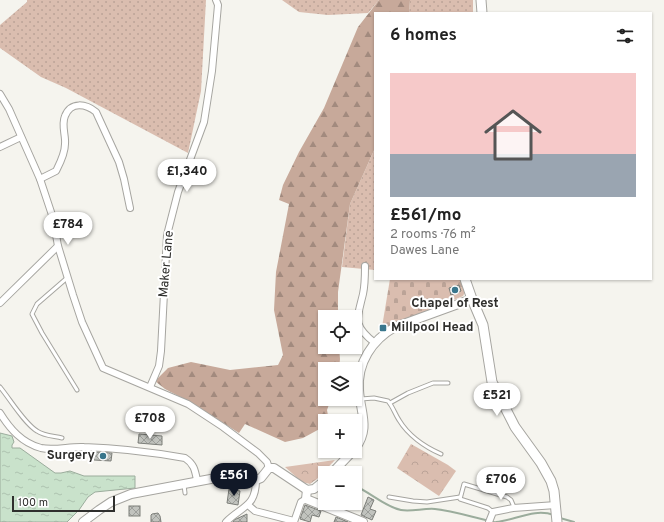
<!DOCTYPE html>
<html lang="en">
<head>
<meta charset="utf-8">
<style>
  :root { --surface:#fff; --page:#f2f2f2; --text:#222; --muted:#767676; --accent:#111827 }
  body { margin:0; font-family:Overpass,sans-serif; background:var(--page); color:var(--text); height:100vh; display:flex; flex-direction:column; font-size:15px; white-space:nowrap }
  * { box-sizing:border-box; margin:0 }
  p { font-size:13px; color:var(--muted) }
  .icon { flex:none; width:22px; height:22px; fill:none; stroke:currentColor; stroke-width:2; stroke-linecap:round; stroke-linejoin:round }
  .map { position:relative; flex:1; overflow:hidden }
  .side { position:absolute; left:374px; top:12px; width:278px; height:268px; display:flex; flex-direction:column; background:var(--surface); border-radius:0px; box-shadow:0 1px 3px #0004 }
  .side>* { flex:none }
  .fabs { position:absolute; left:318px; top:310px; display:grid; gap:8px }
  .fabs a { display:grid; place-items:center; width:44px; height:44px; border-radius:0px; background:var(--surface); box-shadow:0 1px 3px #0004; font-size:20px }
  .scale { position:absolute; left:12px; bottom:10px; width:103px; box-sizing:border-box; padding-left:4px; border:2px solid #2f2f2d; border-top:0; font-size:11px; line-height:14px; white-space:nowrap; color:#2f2f2d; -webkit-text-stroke:3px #fff; paint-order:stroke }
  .price { position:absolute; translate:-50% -34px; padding:0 9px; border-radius:14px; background:#fff; color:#222; font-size:13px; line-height:26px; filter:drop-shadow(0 1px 2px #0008) }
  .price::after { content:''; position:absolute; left:50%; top:24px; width:12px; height:9px; margin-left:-6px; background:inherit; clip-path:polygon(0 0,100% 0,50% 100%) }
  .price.on { background:var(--accent); color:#fff }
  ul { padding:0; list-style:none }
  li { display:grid; align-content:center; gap:8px; height:212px; padding:0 16px }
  li span { display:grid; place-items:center; height:124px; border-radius:0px; color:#555 }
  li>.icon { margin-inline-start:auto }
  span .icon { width:72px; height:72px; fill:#fffc; stroke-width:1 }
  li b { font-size:17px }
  h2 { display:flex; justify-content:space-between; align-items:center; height:48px; padding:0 16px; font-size:17px }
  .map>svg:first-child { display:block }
  .grass { fill:url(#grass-dots) }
  .forest { fill:url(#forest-firs) }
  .cemetery { fill:url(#cemetery-stones) }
  .park { fill:url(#park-crowns) }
  .water { fill:url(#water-ripples); stroke:#9bac9c }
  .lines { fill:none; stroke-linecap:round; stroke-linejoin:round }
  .stream { stroke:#9bac9c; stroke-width:2 }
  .building { fill:url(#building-cross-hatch); stroke:#7c7e79 }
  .service-casing { stroke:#a6a5a0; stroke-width:5 }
  .minor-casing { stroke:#a6a5a0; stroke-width:8 }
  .tertiary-casing { stroke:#a6a5a0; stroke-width:10 }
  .secondary-casing { stroke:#a6a5a0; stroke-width:11 }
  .service { stroke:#fff; stroke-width:3 }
  .minor { stroke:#fff; stroke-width:6 }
  .tertiary { stroke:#fff; stroke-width:8 }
  .secondary { stroke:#fff; stroke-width:9 }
  .poi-dot { fill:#39768c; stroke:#fff; stroke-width:1.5 }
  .labels { text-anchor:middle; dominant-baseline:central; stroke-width:4; stroke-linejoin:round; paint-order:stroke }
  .street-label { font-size:13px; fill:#2f2f2d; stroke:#fff }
  .poi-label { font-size:13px; font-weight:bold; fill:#2f2f2d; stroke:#fff }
</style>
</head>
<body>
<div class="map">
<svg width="664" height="522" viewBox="0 0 664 522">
  <defs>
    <pattern id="grass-dots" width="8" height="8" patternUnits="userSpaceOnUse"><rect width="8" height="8" fill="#dabdaf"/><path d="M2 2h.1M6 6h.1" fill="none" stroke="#bba397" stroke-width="1.8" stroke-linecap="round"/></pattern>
    <pattern id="forest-firs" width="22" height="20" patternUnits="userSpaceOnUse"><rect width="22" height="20" fill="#c7a99a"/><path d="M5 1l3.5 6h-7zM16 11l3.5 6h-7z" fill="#a28a7e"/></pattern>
    <pattern id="cemetery-stones" width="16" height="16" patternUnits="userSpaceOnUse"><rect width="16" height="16" fill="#dabdaf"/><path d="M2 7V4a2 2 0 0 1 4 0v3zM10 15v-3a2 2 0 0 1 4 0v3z" fill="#bba397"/></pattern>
    <pattern id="park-crowns" width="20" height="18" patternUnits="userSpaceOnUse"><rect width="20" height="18" fill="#dabdaf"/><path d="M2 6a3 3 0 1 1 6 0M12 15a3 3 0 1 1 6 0" fill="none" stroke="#bba397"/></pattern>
    <pattern id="water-ripples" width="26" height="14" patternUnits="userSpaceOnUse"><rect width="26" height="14" fill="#c9e2cb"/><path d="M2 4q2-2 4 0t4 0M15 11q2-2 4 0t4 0" fill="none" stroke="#adc2af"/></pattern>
    <pattern id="building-cross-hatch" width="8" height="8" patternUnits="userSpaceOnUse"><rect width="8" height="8" fill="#c1c3be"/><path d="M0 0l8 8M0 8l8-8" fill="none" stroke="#9d9f9b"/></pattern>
  </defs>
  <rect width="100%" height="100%" fill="#f5f4ee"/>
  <g class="grass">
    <path d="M27,0H206L201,91L188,153L66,88L41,77L0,48V25L27,2Z"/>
    <path d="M282,0H379L368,13L328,15L299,12Z"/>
    <path d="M410,0H473V13H409Z"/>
    <path d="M375,148V270L342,267L350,204Z"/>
  </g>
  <path class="forest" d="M379,0H410L409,13H375V148L350,204L338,292V317H325V347H339L340,359L339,369H325V399H331L327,410L329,421H325V426L303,438L285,442L245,424L239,433L192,403L165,389L155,381L168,368L191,362L230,370L278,365L283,355L274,310L276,272L289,204L279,200L283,185L299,152L324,108L358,27Z"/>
  <path class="cemetery" d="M390,279H460L465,292L463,296L456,299L384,328L382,327Z"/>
  <g class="park">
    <path d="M411,444L448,465L456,471L439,496L397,468Z"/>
    <path d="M335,460L317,479L310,484L302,482L285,467Z"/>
  </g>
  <path class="water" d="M0,433L12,436L14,442L12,445V448H20L55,473H61L70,471L84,476H135V488L95,492L88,497L79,510L67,522H0Z"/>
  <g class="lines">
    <g class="stream">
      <path d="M355,486C370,492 385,507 401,510C411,512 424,508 435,509C455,511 474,518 494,522"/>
      <path d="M560,518L574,522"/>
      <path d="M496,522C516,520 534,508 554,515"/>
    </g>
  </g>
  <g class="building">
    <path d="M459,285L461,291L451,295L449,288Z"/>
    <path d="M139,434L162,436V445L138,443Z"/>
    <path d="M94,452L112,453L111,461L94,460Z"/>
    <path d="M229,489L240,491L238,505L227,503Z"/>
    <path d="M368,497L374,500L370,509L376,511L372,520L361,515Z"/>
    <path d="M305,505L321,511L319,517L312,515L310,522L300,519Z"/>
    <rect x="129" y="506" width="11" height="10"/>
    <path d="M158,513L160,516L161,522H151V515L152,514Z"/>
    <path d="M247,514V522H233L234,520Z"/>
    <path d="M336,517L348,522H334Z"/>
  </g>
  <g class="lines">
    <defs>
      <g id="service">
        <path d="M67,278L37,304L32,314L42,333L77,390"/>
        <path d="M0,387C10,399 24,423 37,431C44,436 54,436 62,438"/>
        <path d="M361,399L374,398L388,401C393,407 395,414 399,420C408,435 425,447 441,454"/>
        <path d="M390,403L408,393L433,383H448"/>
        <path d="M184,485L185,493"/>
        <path d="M389,497L413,501L427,502L460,497"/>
        <path d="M493,512L488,508L460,499L464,484L507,497L511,500L514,507"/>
      </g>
      <g id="minor">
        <path d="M0,94L9,109L40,179L53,218L58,246L73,295L82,322L103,368L188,404L223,427L258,453L267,462L269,468"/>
        <path d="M0,147L21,137"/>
        <path d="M40,179L56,171C60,163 65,154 65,144C66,136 61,125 65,116C71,101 86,104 96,112L119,162L124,179L130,208"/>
        <path d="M365,266C365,275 365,285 363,294C357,319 352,325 375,343"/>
        <path d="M0,303L58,246"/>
        <path d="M150,387L159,366L161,351L167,235L178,192L204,122L212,71L218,5L216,0"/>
        <path d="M0,413C10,429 22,443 41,448C55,451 70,446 84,447C118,448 151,452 185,458C194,464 195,470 197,480"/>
        <path d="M248,505L255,511L294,521"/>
        <path d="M226,522C242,506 256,507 256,480"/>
        <path d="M294,522L301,502L306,499"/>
        <path d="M489,522L493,512L513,508L556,505"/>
      </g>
      <g id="tertiary">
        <path d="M355,449C371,428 360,412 359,390C357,363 372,340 395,327L472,299"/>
        <path d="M332,473L353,451"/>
        <path d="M307,490L306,499L363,522"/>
        <path d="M83,522L99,510L111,502L131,494L216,478L237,477L256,480L261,478L269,468H274L307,490L314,489L325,480"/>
      </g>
      <g id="secondary">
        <path d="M481,0L482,13"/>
        <path d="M465,279L472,299L483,325L492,382L515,427L541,463L551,481L554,491L557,522"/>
      </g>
    </defs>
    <use href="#service" class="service-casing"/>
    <use href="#minor" class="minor-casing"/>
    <use href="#tertiary" class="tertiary-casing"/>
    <use href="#secondary" class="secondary-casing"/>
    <use href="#service" class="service"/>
    <use href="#minor" class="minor"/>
    <use href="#tertiary" class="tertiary"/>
    <use href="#secondary" class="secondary"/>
  </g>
  <g class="poi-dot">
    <circle cx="455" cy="290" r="4"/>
    <rect x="379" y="324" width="8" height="8" rx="2"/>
    <circle cx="103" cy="456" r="4"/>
  </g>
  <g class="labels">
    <g class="street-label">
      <text transform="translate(167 264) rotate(-85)">Maker Lane</text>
    </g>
    <g class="poi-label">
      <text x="455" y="304">Chapel of Rest</text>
      <text x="391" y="328" text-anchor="start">Millpool Head</text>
      <text x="95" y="456" text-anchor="end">Surgery</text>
    </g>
  </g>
</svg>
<div class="fabs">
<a><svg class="icon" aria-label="locate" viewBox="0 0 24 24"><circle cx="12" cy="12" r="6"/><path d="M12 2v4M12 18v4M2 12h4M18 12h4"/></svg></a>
<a><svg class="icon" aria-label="layers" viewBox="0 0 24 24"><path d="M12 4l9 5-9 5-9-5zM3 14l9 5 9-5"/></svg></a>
<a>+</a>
<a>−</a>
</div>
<div class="scale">100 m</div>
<b class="price" style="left:187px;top:193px">£1,340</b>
<b class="price" style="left:68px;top:246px">£784</b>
<b class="price" style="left:497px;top:417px">£521</b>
<b class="price" style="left:150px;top:440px">£708</b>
<b class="price on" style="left:234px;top:497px">£561</b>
<b class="price" style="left:501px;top:501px">£706</b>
<section class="side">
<h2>6 homes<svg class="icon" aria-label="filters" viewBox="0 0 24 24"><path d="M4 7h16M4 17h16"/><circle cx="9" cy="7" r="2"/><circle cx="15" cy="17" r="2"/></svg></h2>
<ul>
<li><span style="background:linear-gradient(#f6c9c9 65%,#9aa5b1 0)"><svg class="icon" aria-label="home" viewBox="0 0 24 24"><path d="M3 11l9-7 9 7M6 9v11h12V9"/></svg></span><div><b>£561/mo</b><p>2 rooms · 76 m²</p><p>Dawes Lane</p></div></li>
</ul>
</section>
</div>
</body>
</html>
